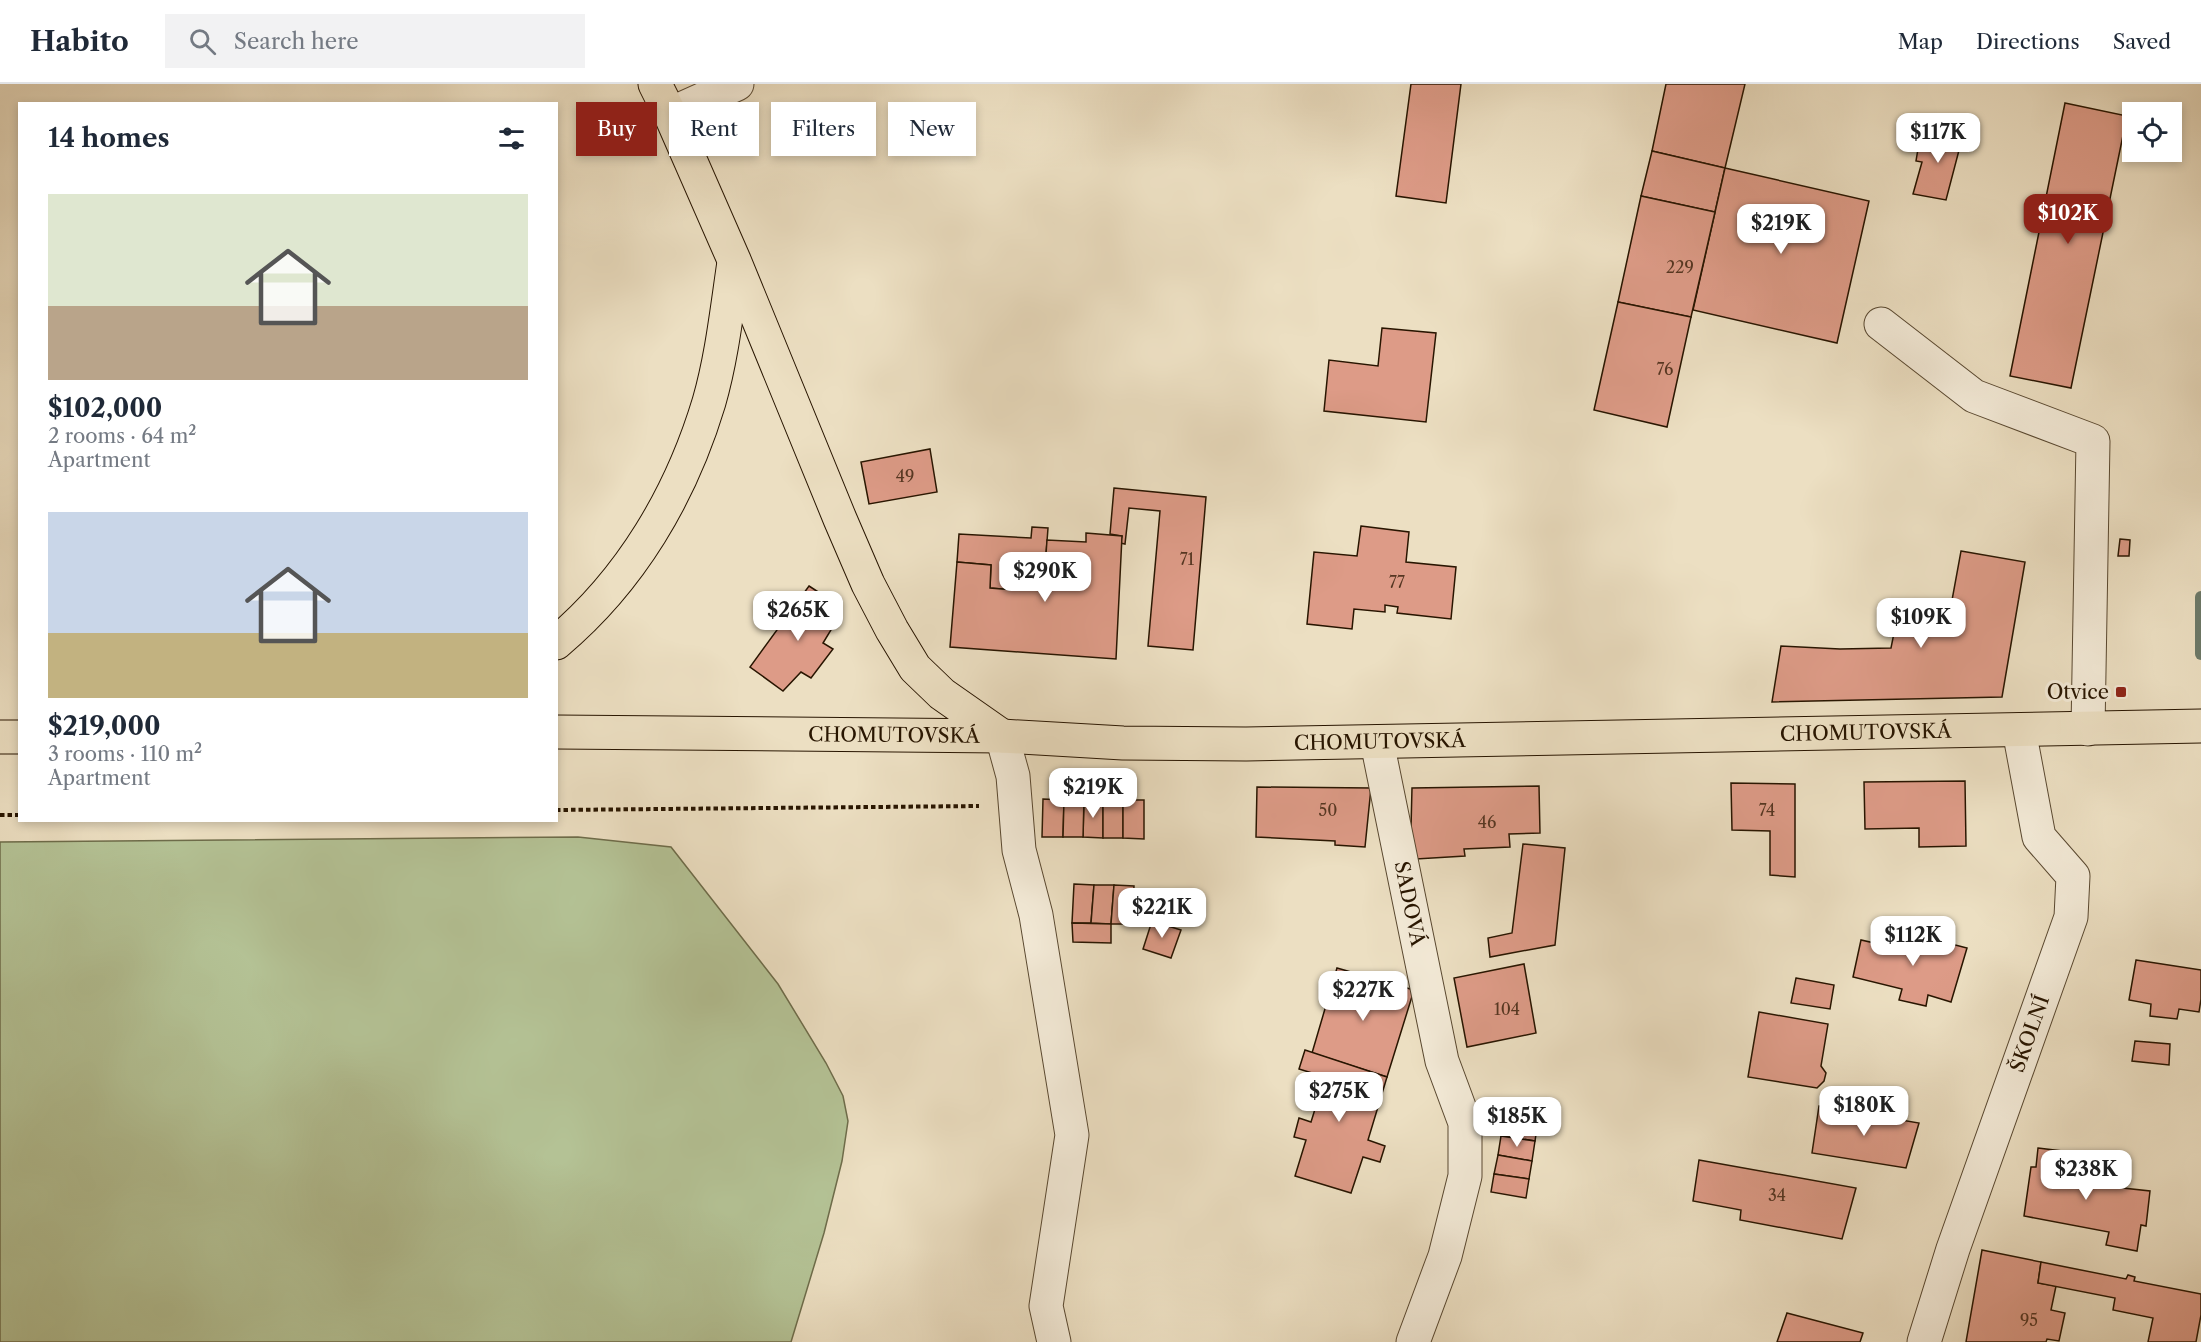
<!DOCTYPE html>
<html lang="en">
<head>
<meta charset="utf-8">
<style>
  :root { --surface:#fff; --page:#f2f2f3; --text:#1f2937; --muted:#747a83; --line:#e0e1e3; --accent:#8f2418 }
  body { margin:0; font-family:"Libre Caslon Text",serif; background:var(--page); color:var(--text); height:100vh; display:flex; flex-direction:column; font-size:22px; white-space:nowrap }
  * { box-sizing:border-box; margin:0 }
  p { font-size:20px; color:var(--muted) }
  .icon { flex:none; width:33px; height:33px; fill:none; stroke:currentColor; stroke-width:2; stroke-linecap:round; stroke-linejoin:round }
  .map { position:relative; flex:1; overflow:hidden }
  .side { position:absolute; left:18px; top:18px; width:540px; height:720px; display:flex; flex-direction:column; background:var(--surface); border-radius:0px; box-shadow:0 3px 9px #0003 }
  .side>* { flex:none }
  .guide { position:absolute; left:576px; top:18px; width:570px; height:54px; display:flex; gap:12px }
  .controls { position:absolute; left:2122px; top:18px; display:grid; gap:12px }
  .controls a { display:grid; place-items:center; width:60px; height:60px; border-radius:0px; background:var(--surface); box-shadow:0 3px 9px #0003; font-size:30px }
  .price { position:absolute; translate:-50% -51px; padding:0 14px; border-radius:12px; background:#fff; color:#222; font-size:20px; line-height:39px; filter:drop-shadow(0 2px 3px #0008) }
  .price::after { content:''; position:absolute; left:50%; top:36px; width:18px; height:14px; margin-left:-9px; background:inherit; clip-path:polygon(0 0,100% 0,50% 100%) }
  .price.current { background:var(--accent); color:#fff }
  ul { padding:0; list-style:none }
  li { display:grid; align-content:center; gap:12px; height:318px; padding:0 30px }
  li span { display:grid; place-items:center; height:186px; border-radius:0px; color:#555 }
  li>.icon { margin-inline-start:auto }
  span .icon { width:108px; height:108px; fill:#fffc; stroke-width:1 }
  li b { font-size:26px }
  h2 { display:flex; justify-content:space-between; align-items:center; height:72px; padding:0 30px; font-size:26px }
  .pill { padding:0 21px; border-radius:0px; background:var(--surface); box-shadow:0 3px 9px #0003; font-size:21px; line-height:54px }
  .pill.current { background:var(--accent); color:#fff }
  header { display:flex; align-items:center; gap:36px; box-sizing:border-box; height:84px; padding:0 30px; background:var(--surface); border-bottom:2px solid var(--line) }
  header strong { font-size:28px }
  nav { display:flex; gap:33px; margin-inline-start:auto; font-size:21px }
  .search { width:420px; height:54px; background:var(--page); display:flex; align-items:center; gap:15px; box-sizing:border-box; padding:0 21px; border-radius:0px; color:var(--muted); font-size:22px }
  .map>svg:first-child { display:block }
  .green { fill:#b4c295; stroke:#6e6c4a; stroke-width:1.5 }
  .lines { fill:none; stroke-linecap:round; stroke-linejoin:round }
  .stream { stroke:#6c7a6a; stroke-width:12 }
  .building { fill:#dd9b87; stroke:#281500; stroke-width:1.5 }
  .minor-casing { stroke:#594830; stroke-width:35 }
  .major-casing { stroke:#281500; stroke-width:35 }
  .path { stroke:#281500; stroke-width:4; stroke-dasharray:4.5 3; stroke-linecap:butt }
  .minor { stroke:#f3ead7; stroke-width:33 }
  .major { stroke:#ecdfc2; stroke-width:33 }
  .poi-dot { fill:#8f2418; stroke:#f3ead7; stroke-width:2 }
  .labels { text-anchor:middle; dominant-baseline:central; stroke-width:6; stroke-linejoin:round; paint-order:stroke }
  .number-label { font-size:16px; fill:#553622 }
  .poi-label { font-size:20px; fill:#281500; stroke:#f3ead7; text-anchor:end }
  .street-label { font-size:20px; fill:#281500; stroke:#f3ead7 }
</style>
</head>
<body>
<header>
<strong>Habito</strong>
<div class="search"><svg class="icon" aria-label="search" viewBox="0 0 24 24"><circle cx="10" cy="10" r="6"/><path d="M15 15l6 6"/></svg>Search here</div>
<nav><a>Map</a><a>Directions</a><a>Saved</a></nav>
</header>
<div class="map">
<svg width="2201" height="1258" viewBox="0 0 2201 1258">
  <rect width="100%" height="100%" fill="#ecdfc2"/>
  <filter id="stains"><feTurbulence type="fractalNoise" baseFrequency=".00333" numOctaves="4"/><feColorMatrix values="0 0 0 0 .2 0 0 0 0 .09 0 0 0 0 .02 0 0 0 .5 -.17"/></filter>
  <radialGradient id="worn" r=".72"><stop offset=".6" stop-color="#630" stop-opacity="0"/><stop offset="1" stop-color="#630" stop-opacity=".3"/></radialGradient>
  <path class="green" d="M578,753L671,763L778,900L826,979L843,1012L848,1037L842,1077L824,1149L791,1258H0V758Z"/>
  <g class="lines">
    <path class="stream" d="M2201,513V570"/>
  </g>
  <g class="building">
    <path d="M1411,0H1461L1446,119L1396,112Z"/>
    <path d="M1666,0H1745L1725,84L1652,67Z"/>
    <path d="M2065,19L2127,32L2071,304L2010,292Z"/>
    <path d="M1930,43L1963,51L1946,116L1913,110L1922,78L1916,77L1918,65L1925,66Z"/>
    <path d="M1652,67L1725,84L1715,128L1641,112Z"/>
    <path d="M1725,84L1869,117L1837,259L1693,226Z"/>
    <path d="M1641,112L1715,128L1691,233L1618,218Z"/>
    <path d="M1618,218L1691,233L1667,343L1594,326Z"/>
    <path d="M1382,244L1436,249L1426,338L1324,327L1329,276L1378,282Z"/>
    <path d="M930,365L937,408L869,420L861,378Z"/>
    <path d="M1114,404L1206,413L1193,566L1148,562L1160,427L1129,424L1125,460L1120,459L1122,452L1110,450Z"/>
    <path d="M1361,442L1409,448L1406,478L1456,483L1451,535L1397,529L1398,523L1385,521V528L1354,525L1352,545L1307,540L1314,468L1357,472Z"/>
    <path d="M1032,443L1048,444L1045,484L1015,482L1014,506L990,504L991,481L957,478L959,450L1031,454Z"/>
    <path d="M1086,449L1122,452L1116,575L950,563L957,478L991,481L990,504L1014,506L1015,482L1045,484L1047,456L1086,458Z"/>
    <path d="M2120,455L2130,456L2129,472H2118Z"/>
    <path d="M1961,467L2025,478L2002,613L1772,618L1781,562L1840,565L1891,564L1894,549H1946Z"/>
    <path d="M809,502L829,515L822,525L837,536L823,559L833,565L811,594L801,588L783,607L750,583Z"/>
    <path d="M1965,697L1966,762L1919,763V744L1865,745L1864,698Z"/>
    <path d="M1731,699L1795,700V793L1770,791V747L1732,746Z"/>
    <path d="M1539,702L1540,749L1509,750L1510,763L1464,765L1465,772L1416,775L1411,744L1412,704Z"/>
    <path d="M1257,703L1371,704L1365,763L1335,761V757L1256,753Z"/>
    <path d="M1043,715L1064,716L1063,753H1042Z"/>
    <path d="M1084,715L1103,716V754L1083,753Z"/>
    <path d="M1084,715L1083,753H1063L1064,716Z"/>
    <rect x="1103" y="716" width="20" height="38"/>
    <path d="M1123,716H1144V755L1123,754Z"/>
    <path d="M1523,760L1565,764L1555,861L1490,873L1488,854L1512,849Z"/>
    <path d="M1074,800L1094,801L1091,839H1072Z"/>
    <path d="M1094,801H1114L1111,840L1091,839Z"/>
    <path d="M1114,801L1134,802L1132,840H1111Z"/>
    <path d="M1152,837L1181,846L1171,874L1143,865Z"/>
    <path d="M1072,839L1111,840V859L1073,858Z"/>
    <path d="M1905,848L1967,864L1951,918L1928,911L1926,922L1899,916L1902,905L1853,893L1861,856L1901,865Z"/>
    <path d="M2136,876L2201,886V915L2199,928L2179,925L2177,935L2150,932L2151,920L2129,916Z"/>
    <path d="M1524,880L1536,949L1467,963L1454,894Z"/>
    <path d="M1337,884L1414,906L1387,993L1312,969Z"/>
    <path d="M1796,894L1834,901L1830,925L1791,919Z"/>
    <path d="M1759,928L1828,940L1821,982L1826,989L1824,997L1817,1004L1748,993Z"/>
    <path d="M2135,957L2170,960L2169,981L2132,977Z"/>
    <path d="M1305,966L1387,993L1368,1056L1385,1062L1380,1078L1363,1073L1351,1109L1295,1092L1306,1056L1294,1053L1299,1034L1311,1038L1325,993L1299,985Z"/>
    <path d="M1819,1022L1919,1039L1906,1084L1812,1069Z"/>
    <path d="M1504,1031L1538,1037L1535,1057L1501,1052Z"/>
    <path d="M1501,1052L1535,1057L1532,1077L1498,1071Z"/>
    <path d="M2038,1064L2062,1067L2060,1086L2123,1094V1104L2150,1107L2146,1142L2141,1141L2137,1167L2106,1161L2109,1148L2024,1132L2031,1083H2036Z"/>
    <path d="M1498,1071L1532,1077L1529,1095L1494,1090Z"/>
    <path d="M1699,1076L1856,1104L1842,1155L1740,1136L1741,1126L1693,1117Z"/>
    <path d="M1494,1090L1529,1095L1526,1114L1491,1108Z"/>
    <path d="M1982,1166L2041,1178L2038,1199L2056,1202L2051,1226L2065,1229L2059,1257L2047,1255L2046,1258H1966Z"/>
    <path d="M2041,1178L2126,1195L2128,1191L2135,1193L2134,1197L2201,1210V1231L2196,1258H2148L2153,1234L2113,1226L2115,1214L2038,1199Z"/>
    <path d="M1787,1229L1863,1249L1860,1258H1777Z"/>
  </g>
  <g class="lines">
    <defs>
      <g id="minor">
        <path d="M670,30L737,0"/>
        <path d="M1881,240L1974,312L2093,357L2088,645"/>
        <path d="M1002,652L1013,692L1019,766L1036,831L1072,1051L1046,1222L1054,1258"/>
        <path id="s1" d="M1377,658L1442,977L1465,1039V1092L1445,1172L1413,1258"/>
        <path id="s2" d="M1924,1258L1953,1165L2071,833L2073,792L2039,753L2019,646"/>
      </g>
      <g id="major">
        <path d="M655,0L670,30L734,176L840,435L868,500L892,546L915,584L942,610L1002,652"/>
        <path d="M556,559C631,496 681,411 709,318C722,273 727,225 734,178"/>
        <path id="s3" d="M556,648L1002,652L1123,659L1246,660L2201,642"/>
        <path d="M0,653H20"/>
      </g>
    </defs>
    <use href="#minor" class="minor-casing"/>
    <use href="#major" class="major-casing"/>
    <g class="path">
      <path d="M556,726L979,722"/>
      <path d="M0,731H20"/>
    </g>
    <use href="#minor" class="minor"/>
    <use href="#major" class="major"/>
  </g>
  <rect class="poi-dot" x="2115" y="602" width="12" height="12" rx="3"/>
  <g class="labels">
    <g class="number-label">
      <text x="1680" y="183">229</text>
      <text x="1665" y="285">76</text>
      <text x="905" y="392">49</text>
      <text x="1187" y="475">71</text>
      <text x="1397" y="498">77</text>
      <text x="1328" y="726">50</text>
      <text x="1767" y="726">74</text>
      <text x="1487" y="738">46</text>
      <text x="1507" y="925">104</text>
      <text x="1777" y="1111">34</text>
      <text x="2029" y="1236">95</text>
    </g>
    <g class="poi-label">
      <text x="2109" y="608">Otvice</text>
    </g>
    <g class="street-label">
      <text stroke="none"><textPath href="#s3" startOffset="1310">CHOMUTOVSKÁ</textPath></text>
      <text stroke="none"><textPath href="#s3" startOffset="338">CHOMUTOVSKÁ</textPath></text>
      <text stroke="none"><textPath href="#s3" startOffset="824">CHOMUTOVSKÁ</textPath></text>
      <text stroke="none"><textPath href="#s1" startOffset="165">SADOVÁ</textPath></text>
      <text stroke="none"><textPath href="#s2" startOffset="326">ŠKOLNÍ</textPath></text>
    </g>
  </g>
  <rect width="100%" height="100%" filter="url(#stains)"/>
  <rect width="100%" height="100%" fill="url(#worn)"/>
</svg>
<div class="controls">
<a><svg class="icon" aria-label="locate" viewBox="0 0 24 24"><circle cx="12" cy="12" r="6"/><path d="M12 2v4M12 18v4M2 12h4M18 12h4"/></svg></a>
</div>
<b class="price" style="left:1938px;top:80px">$117K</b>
<b class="price current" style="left:2068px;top:161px">$102K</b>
<b class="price" style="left:1781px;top:171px">$219K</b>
<b class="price" style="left:1045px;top:519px">$290K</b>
<b class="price" style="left:798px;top:558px">$265K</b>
<b class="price" style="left:1921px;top:565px">$109K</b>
<b class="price" style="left:1093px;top:735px">$219K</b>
<b class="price" style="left:1162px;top:855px">$221K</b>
<b class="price" style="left:1913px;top:883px">$112K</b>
<b class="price" style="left:1363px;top:938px">$227K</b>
<b class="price" style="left:1339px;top:1039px">$275K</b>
<b class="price" style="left:1864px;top:1053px">$180K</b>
<b class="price" style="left:1517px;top:1064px">$185K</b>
<b class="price" style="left:2086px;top:1117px">$238K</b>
<div class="guide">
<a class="pill current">Buy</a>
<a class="pill">Rent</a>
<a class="pill">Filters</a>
<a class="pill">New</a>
</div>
<section class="side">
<h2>14 homes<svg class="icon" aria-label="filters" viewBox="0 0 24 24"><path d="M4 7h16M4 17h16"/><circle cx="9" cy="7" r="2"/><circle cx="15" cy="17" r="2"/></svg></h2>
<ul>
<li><span style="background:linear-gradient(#dfe7d0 60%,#b9a48a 0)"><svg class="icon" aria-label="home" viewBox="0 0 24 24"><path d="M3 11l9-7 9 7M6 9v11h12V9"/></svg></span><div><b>$102,000</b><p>2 rooms · 64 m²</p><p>Apartment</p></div></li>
<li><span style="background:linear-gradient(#c9d6e8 65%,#c2b280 0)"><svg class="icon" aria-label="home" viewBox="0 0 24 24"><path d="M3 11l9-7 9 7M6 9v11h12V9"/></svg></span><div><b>$219,000</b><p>3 rooms · 110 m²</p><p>Apartment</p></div></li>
</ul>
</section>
</div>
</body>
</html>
